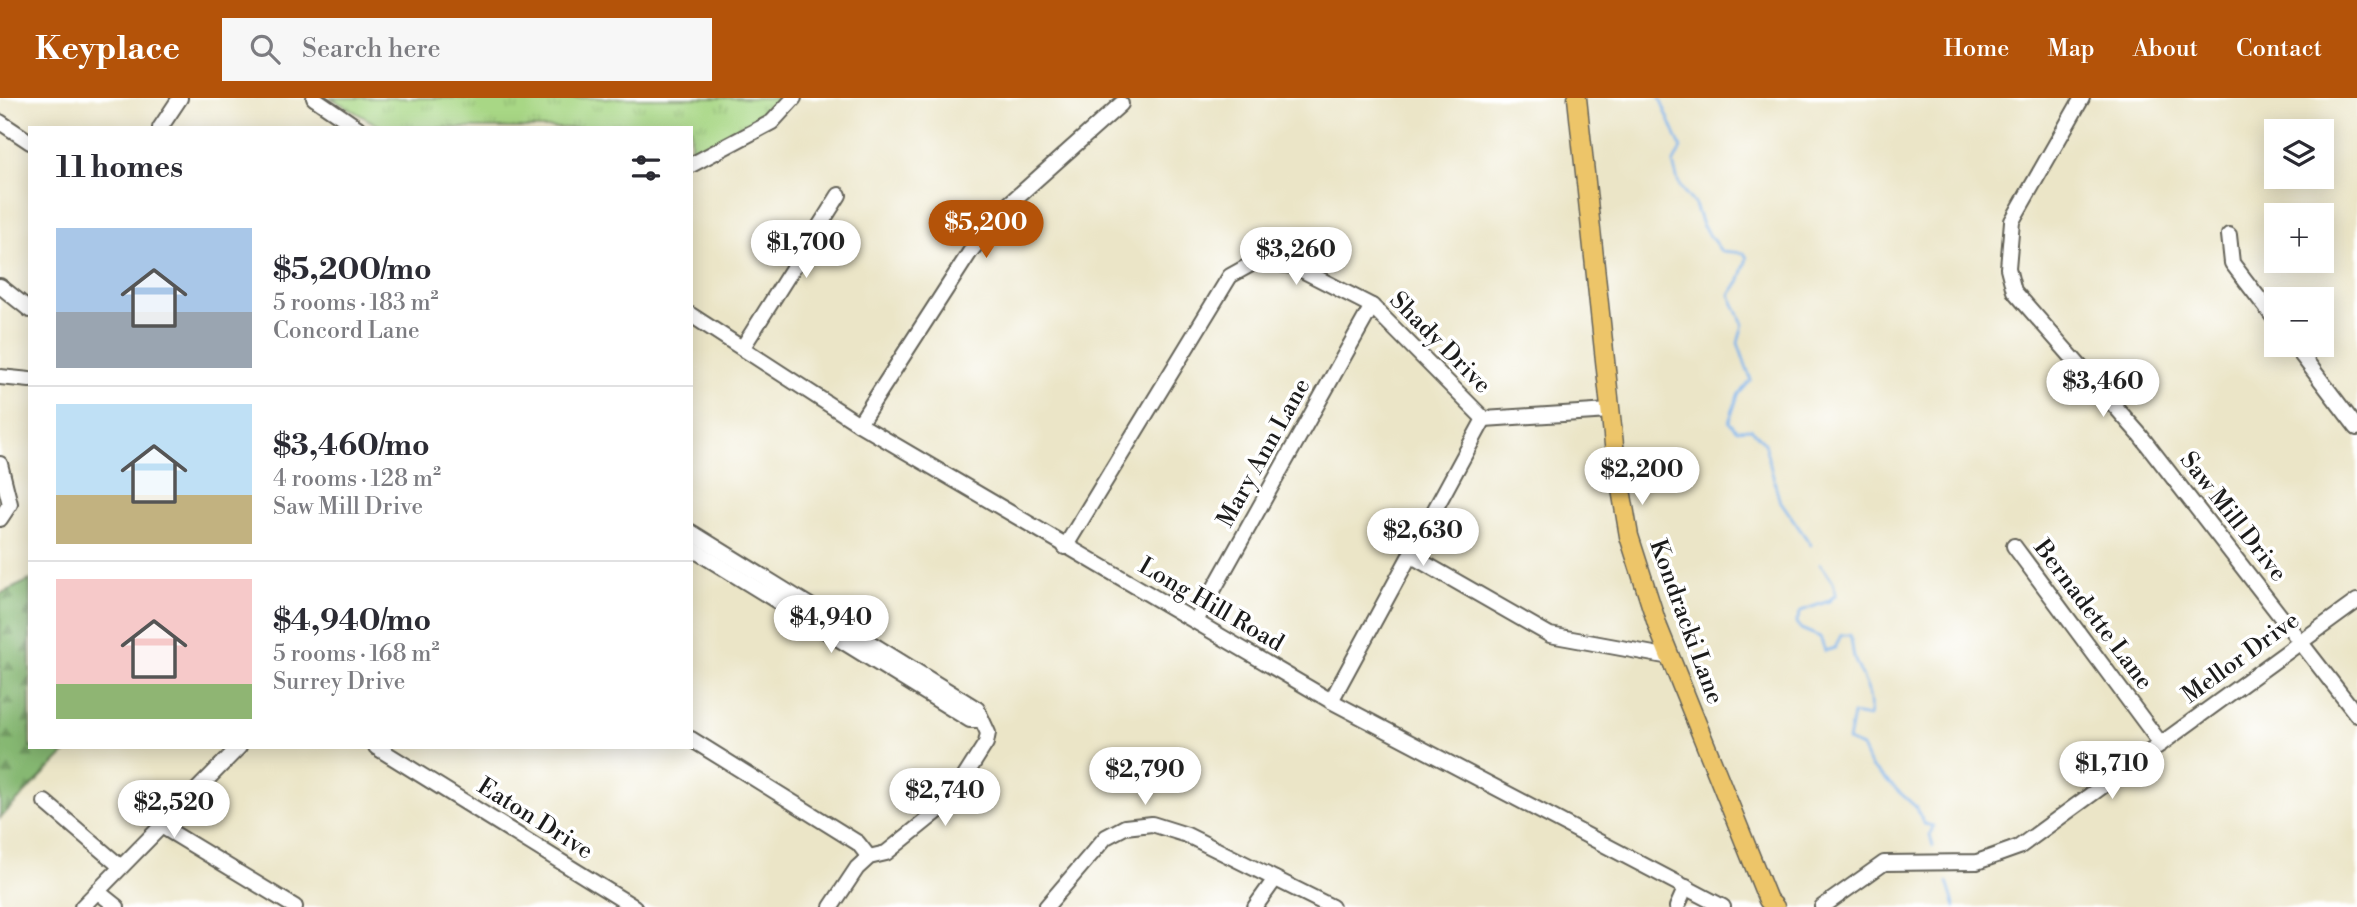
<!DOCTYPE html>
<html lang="en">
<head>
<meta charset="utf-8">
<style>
  :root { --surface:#fff; --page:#f7f7f7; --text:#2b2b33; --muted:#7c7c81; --line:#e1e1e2; --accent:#b45309 }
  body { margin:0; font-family:"Libre Bodoni",serif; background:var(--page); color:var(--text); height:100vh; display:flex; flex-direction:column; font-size:26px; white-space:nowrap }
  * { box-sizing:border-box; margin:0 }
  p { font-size:23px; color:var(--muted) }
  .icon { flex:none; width:38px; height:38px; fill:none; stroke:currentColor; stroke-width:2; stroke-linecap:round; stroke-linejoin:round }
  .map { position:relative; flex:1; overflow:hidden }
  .drawer { position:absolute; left:28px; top:28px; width:665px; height:623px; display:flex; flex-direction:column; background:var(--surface); border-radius:0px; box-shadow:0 4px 18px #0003 }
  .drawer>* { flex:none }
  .fabs { position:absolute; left:2264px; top:21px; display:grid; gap:14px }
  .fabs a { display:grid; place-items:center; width:70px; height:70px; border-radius:0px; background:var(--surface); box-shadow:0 4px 18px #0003; font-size:35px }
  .price { position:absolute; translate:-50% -60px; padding:0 16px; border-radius:24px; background:#fff; color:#222; font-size:23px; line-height:46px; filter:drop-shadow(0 2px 4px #0008) }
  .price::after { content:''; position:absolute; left:50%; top:42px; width:21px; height:16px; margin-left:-10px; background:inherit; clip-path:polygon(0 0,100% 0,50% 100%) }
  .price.active { background:var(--accent); color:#fff }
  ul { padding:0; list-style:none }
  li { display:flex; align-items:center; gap:21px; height:175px; padding:0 28px }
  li+li { border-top:2px solid var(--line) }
  li span { display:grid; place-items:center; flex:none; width:196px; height:140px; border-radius:0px; color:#555 }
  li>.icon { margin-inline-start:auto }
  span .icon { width:84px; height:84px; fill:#fffc; stroke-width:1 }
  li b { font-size:30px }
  h2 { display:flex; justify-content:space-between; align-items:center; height:84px; padding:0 28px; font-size:30px }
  header { display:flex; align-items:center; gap:42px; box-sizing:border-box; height:98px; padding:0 35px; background:var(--accent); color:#fff }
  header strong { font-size:33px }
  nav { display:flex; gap:38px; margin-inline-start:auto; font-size:24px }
  .search { width:490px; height:63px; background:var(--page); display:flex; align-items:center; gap:18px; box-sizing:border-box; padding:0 24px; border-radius:0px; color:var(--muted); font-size:26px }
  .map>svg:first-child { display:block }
  .grass { fill:url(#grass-tufts); stroke:#627a50; stroke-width:2 }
  .forest { fill:url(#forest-firs); stroke:#516a47; stroke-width:2 }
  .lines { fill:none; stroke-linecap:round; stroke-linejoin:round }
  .stream { stroke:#7cb2eb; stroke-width:2.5 }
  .minor-casing { stroke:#646258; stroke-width:18 }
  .major-casing { stroke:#646258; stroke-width:21 }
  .minor { stroke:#fff; stroke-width:14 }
  .major { stroke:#edc569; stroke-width:18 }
  .labels { text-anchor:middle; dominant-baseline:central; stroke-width:7; stroke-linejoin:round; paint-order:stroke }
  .street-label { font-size:24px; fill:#1c1c1c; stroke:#fff }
</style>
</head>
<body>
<header>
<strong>Keyplace</strong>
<div class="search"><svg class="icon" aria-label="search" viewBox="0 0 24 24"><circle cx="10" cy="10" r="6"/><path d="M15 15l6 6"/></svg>Search here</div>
<nav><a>Home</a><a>Map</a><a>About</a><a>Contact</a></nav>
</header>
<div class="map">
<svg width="2357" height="809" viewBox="0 0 2357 809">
  <defs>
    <pattern id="grass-tufts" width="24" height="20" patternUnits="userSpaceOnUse" patternTransform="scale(1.75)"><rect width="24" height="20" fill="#a8d785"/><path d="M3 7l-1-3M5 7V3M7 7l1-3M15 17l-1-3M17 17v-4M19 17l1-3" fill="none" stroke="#90b872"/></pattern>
    <pattern id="forest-firs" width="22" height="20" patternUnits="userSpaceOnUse" patternTransform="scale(1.75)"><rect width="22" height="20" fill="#86b872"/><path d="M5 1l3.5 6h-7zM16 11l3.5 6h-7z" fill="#6d955d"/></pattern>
  </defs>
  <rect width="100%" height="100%" fill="#fff"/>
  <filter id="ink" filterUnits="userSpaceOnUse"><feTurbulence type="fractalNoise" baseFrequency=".0143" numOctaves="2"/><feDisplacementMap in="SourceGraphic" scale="14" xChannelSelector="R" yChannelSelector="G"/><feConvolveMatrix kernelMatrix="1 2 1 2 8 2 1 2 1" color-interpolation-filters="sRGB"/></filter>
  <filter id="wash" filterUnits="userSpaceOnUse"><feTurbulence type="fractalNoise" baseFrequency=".00686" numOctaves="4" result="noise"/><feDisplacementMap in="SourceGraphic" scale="28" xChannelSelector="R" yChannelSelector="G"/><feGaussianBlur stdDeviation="1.57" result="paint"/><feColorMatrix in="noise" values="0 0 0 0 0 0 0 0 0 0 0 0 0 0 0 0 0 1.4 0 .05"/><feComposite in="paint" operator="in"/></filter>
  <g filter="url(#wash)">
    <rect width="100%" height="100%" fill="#ebe5c7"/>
    <path class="grass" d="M331,0H783L752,29L691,61V30H383Z"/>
    <path class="forest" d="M30,482V649H71L0,720V496Z"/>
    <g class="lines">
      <g class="stream">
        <path d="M1660,0L1681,50L1673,66L1680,89L1695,107L1702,127L1721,153L1744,155L1747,160L1740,182L1730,197L1743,226L1738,245L1751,282L1738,297L1729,324L1737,332L1751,331L1764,344L1779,401L1811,447"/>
        <path d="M1820,466L1833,484L1836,496L1829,503L1801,513L1796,525L1801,531L1820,539L1825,553L1835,550L1841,537H1850C1853,546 1852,557 1856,565C1864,583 1874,598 1869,619L1853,616L1848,643L1862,649L1870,668L1916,709L1924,726L1933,728L1930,737L1933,748"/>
        <path d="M1947,784L1955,809"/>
      </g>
    </g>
  </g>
  <g filter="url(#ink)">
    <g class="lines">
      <defs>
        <g id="minor">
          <path d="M314,0L358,30"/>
          <path d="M2082,0L2012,123L2008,170L2014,193L2140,337L2357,617"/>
          <path d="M0,24L30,44"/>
          <path d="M160,30L180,0"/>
          <path d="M691,67L772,24L794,0"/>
          <path d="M2229,137L2232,165L2277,224"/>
          <path d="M0,188L30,212"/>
          <path d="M691,217L859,326L1331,603L1723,809"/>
          <path d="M2294,247L2357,330"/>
          <path d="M743,249L839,97"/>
          <path d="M0,279L30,282"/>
          <path d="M859,326L970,154L1010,105L1121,6"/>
          <path d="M0,366L10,406L0,421"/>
          <path d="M691,434L977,611L988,635L986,645L948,705L886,755L869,759L857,770L831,809"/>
          <path d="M2014,448L2161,646"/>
          <path d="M1065,449L1230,178L1257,163L1294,168L1372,208L1484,321L1610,313"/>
          <path d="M691,450L970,622H982"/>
          <path d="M1410,457L1550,537L1670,559"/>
          <path d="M1196,523L1372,208"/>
          <path d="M1331,603L1484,321"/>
          <path d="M691,641L858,745L869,759"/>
          <path d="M376,649L634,809"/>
          <path d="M45,704L121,769"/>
          <path d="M163,729L295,809"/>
          <path d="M97,793L117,809"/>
          <path d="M82,809L239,649"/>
          <path d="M1046,809L1106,739L1125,729L1152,726L1187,737L1332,809"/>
          <path d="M1255,809L1275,781"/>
          <path d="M1677,809L1686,789"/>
          <path d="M1822,809L1884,765L1977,764L2019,749L2357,503"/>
        </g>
        <path id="major" d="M1577,0L1615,356L1629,438L1658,529L1768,802L1775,809"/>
      </defs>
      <use href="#minor" class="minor-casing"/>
      <use href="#major" class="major-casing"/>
      <use href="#minor" class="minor"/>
      <use href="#major" class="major"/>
    </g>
  </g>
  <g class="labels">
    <g class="street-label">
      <text transform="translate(1440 245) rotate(45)">Shady Drive</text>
      <text transform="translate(1264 355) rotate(-61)">Mary Ann Lane</text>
      <text transform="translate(2233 419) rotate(52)">Saw Mill Drive</text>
      <text transform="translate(1211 507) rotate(30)">Long Hill Road</text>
      <text transform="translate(2093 517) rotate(53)">Bernadette Lane</text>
      <text transform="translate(1686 524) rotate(70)">Kondracki Lane</text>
      <text transform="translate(2241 560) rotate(-36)">Mellor Drive</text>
      <text transform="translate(535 721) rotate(32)">Eaton Drive</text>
    </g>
  </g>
</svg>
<div class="fabs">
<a><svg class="icon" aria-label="layers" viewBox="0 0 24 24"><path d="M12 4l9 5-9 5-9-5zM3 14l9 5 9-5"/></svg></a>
<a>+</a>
<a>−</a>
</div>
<b class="price active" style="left:986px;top:162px">$5,200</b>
<b class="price" style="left:806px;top:182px">$1,700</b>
<b class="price" style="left:1296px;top:189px">$3,260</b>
<b class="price" style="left:2103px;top:321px">$3,460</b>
<b class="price" style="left:1642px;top:409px">$2,200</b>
<b class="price" style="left:1423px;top:470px">$2,630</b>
<b class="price" style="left:831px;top:557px">$4,940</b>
<b class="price" style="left:2112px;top:703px">$1,710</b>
<b class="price" style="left:1145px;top:709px">$2,790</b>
<b class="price" style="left:945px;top:730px">$2,740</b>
<b class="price" style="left:174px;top:742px">$2,520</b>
<section class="drawer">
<h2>11 homes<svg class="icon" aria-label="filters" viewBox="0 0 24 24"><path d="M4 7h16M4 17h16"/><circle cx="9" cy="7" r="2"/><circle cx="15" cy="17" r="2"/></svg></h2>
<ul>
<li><span style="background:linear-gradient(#a9c7e8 60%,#9aa5b1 0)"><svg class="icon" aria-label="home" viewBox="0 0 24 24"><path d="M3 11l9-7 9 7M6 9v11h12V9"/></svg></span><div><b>$5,200/mo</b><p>5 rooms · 183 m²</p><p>Concord Lane</p></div></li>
<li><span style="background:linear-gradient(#bfe0f5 65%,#c2b280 0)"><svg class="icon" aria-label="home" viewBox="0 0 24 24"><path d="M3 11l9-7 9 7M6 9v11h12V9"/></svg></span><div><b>$3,460/mo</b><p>4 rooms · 128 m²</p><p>Saw Mill Drive</p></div></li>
<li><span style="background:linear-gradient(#f6c9c9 75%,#8fb573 0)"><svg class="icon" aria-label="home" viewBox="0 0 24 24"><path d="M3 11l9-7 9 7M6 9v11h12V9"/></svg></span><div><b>$4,940/mo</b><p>5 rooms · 168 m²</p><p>Surrey Drive</p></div></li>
</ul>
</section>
</div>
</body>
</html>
